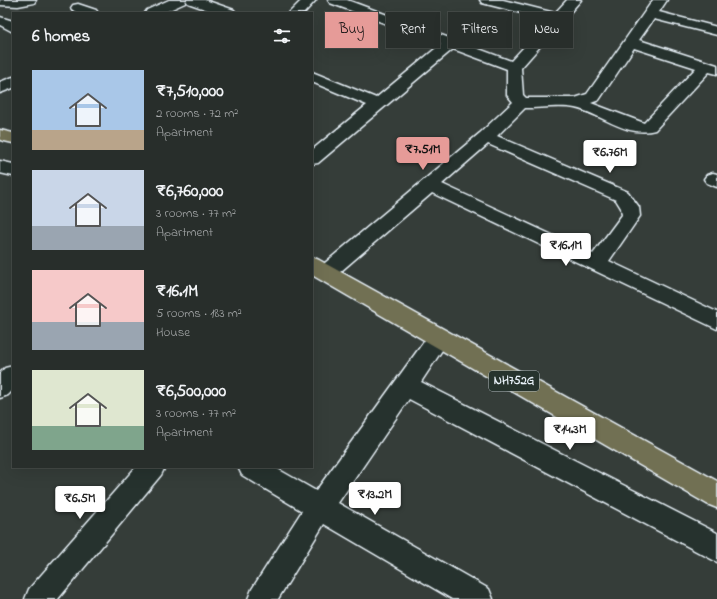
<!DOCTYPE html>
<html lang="en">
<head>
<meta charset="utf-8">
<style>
  :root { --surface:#282e2b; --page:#303633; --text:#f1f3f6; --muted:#a5a8a9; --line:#444a47; --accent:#e69b98 }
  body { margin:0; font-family:"Indie Flower",sans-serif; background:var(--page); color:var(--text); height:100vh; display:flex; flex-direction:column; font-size:15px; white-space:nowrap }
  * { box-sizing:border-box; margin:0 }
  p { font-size:13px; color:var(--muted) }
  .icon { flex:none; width:22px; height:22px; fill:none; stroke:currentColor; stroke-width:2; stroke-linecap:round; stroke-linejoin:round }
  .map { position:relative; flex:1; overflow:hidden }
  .panel { position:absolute; left:12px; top:12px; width:301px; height:456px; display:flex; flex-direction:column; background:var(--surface); border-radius:0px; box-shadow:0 4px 16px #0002,0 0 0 1px var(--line) }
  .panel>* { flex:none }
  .hud { position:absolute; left:325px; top:12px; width:332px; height:36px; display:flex; gap:8px }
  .price { position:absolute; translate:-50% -34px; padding:0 9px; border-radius:4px; background:#fff; color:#222; font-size:13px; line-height:26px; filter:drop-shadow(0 1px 2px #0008) }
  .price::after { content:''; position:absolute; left:50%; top:24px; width:12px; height:9px; margin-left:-6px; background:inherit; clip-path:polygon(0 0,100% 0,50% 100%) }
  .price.active { background:var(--accent); color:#111 }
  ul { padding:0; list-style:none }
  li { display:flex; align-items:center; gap:12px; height:100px; padding:0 20px }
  li span { display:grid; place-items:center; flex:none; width:112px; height:80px; border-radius:0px; color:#555 }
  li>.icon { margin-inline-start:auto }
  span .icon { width:48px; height:48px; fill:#fffc; stroke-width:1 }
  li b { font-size:17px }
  h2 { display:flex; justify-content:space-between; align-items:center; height:48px; padding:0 20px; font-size:17px }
  .pill { padding:0 14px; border-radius:0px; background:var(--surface); box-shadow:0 4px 16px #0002,0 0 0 1px var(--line); font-size:14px; line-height:36px }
  .pill.active { background:var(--accent); color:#111 }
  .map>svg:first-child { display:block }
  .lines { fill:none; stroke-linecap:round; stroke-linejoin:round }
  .minor-casing { stroke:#e8f1f8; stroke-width:3 }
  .highway-casing { stroke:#e8f1f8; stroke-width:3 }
  .minor { fill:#26332d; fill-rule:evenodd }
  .highway { fill:#716f52; fill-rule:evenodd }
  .labels { text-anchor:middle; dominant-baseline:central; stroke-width:4; stroke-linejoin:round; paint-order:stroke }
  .shield { fill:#26332d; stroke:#aeb8bb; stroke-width:1 }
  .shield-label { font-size:12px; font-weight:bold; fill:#e8f1f8 }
</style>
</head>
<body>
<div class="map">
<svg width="717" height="599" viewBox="0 0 717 599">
  <rect width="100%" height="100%" fill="#353d39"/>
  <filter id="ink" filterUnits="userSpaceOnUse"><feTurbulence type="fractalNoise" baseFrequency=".025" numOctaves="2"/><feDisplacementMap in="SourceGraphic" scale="8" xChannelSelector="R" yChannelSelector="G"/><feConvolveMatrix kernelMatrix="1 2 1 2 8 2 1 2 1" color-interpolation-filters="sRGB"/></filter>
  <g filter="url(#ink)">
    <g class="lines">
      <defs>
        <g id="minor">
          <path d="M0,0H36L34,3L18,6L0,5Z"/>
          <path d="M169,0H205L234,10L236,13H216L188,3L186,0L185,3L163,13H145L147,10Z"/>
          <path d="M302,0H316L304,13H289Z"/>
          <path d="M328,0H347L511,61L549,20L482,3L480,0H503L555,13L567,0H581L521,68L523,95L526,98H575L587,94L653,0H667L659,12L717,27V35L654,19L639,40L717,65V74L709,72L655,130C626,138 602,114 575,108C563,105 539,108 525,108L497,136L628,192L639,207L640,216L609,261L717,312V329L432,193L333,278L326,280L319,278L316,273L319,268L480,133L513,102L507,95V69L453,49L318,163L312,164V150L367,105L312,82V72L376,98L441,44L330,3ZM634,48L696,68L644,123L591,103L599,100ZM488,144L616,200L621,208L622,215L593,254L442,184Z"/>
          <path d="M78,4L96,10L98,13C89,13 77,16 71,8L73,5Z"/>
          <path d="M0,17L13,21V32L0,25Z"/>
          <path d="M13,77V88L0,93V82Z"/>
          <path d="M0,161L13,164V176L0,173Z"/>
          <path d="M713,173L717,174V187L707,183L704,179L707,175Z"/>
          <path d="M439,329L447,332L450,338L421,382L717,533V562L409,399L338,503L489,589L493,599H452L324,524L278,599H248L252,589L302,511L242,475L238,467H274L316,491L431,332Z"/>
          <path d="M13,366V390L8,395L0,398V373L5,368Z"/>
          <path d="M136,467H165L161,475L58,599H25L29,589Z"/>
        </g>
        <g id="highway">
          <path d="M0,130L13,133V143L0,140Z"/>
          <path d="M312,257L319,260L717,481V508L707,504L312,275Z"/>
        </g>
      </defs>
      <use href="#minor" class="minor-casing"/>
      <use href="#highway" class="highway-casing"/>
      <use href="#minor" class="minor"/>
      <use href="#highway" class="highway"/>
    </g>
  </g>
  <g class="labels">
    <rect class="shield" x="489" y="371" width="50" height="20" rx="3"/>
    <g class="shield-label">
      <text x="514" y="381">NH752G</text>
    </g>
  </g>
</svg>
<b class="price active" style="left:423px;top:171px">₹7.51M</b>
<b class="price" style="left:610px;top:174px">₹6.76M</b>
<b class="price" style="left:566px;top:267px">₹16.1M</b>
<b class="price" style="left:570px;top:451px">₹14.3M</b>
<b class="price" style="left:375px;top:516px">₹13.2M</b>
<b class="price" style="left:80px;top:520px">₹6.5M</b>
<div class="hud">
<a class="pill active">Buy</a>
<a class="pill">Rent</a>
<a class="pill">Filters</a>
<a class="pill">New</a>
</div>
<section class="panel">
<h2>6 homes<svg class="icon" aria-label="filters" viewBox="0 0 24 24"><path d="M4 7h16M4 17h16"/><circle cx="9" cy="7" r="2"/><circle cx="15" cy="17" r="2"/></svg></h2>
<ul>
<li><span style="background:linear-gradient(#a9c7e8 75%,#b9a48a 0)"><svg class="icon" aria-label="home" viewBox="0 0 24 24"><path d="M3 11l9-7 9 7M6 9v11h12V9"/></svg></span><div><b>₹7,510,000</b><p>2 rooms · 72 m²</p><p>Apartment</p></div></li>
<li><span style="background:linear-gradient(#c9d6e8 70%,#9aa5b1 0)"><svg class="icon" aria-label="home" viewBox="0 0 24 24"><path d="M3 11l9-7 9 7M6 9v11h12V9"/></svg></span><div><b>₹6,760,000</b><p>3 rooms · 77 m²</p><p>Apartment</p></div></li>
<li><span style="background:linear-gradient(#f6c9c9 65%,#9aa5b1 0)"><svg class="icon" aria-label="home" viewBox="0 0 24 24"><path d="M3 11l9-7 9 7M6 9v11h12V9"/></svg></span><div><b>₹16.1M</b><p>5 rooms · 183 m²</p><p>House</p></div></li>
<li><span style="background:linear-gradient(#dfe7d0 70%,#7fa58c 0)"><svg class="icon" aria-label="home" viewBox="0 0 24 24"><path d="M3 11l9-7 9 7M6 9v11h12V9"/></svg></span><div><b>₹6,500,000</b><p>3 rooms · 77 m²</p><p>Apartment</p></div></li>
</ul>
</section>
</div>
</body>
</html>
